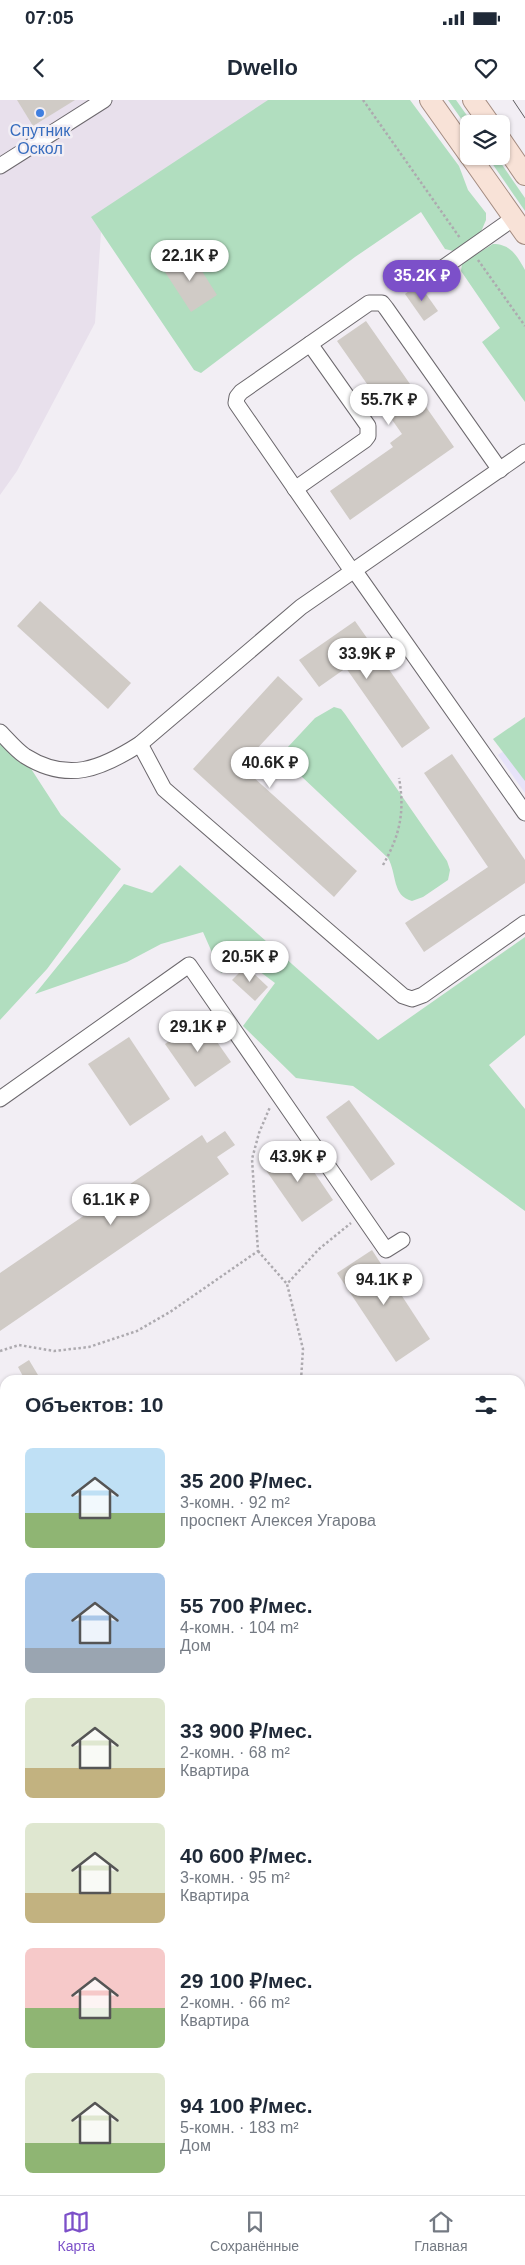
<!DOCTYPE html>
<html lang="ru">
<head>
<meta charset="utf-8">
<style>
  :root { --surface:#fff; --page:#f2f2f3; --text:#1f2937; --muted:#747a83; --line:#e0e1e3; --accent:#7c50c9 }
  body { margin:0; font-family:Helvetica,sans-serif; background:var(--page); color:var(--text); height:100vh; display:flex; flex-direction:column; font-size:19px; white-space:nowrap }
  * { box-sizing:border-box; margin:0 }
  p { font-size:16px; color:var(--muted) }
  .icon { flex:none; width:28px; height:28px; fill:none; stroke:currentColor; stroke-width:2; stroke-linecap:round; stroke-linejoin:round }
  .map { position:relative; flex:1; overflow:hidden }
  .sheet { position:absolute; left:0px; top:1275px; width:525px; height:820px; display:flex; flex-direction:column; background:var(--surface); border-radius:15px 15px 0 0; box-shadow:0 1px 4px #0004 }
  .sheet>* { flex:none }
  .fabs { position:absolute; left:460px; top:15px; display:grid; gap:10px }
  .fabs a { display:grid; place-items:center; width:50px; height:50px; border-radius:8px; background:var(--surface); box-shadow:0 1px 4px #0004; font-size:25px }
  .price { position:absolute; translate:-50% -42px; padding:0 11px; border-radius:18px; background:#fff; color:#222; font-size:16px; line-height:32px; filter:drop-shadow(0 1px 2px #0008) }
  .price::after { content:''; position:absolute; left:50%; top:30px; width:15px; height:11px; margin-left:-8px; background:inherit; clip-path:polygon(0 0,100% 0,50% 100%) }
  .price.current { background:var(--accent); color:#fff }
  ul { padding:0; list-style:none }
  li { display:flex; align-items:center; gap:15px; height:125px; padding:0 25px }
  li span { display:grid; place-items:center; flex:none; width:140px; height:100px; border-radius:8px; color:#555 }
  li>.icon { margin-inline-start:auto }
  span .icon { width:60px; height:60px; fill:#fffc; stroke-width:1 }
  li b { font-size:21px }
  h2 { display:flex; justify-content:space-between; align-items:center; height:60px; padding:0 25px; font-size:21px }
  .status { display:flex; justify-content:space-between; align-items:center; height:35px; padding:0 25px; background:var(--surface); direction:ltr }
  .status svg { height:14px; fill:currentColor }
  header { display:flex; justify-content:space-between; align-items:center; height:65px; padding:0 25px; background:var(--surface); font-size:22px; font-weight:800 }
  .tabs { display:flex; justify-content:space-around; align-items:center; height:70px; border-top:1px solid var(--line); background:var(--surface); font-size:14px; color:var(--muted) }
  .tabs a { display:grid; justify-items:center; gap:2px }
  .tabs .current { color:var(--accent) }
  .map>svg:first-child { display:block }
  .built { fill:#e8e0ec }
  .medical { fill:#e7e3f9 }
  .green { fill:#b1debf }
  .building { fill:#d0cbc6 }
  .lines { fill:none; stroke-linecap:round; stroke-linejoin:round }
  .minor-casing { stroke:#6c686d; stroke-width:17 }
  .major-casing { stroke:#a48c81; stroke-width:22 }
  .path { stroke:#adaaaf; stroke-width:2.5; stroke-dasharray:2.5 2.5; stroke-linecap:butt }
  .minor { stroke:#fff; stroke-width:15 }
  .major { stroke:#f8e2d7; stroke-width:20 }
  .tram { stroke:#5d5b5f; stroke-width:1 }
  .shop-dot { fill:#3f7fe0; stroke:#f2eef4; stroke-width:2 }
  .labels { text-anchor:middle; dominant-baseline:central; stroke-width:5; stroke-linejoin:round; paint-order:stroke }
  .shop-label { font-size:16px; fill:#366cbe; stroke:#f2eef4 }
</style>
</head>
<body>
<div class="status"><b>07:05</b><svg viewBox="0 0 49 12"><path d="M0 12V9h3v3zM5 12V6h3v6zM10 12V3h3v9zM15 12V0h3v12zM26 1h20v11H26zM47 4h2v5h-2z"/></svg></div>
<header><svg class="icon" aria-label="back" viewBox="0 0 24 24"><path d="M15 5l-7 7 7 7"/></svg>Dwello<svg class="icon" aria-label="heart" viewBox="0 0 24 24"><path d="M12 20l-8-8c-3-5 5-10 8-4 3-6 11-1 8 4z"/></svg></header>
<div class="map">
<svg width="525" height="2095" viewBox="0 0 525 2095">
  <rect width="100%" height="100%" fill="#f2eef4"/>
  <g class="built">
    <path d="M0,0H281L102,117L95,223L17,371L0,395Z"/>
    <path d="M525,1310V1803L520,1801V1314Z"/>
  </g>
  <path class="medical" d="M525,636V693L498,655Z"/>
  <g class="green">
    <path d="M268,0H410L459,66L468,90L486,113V120L480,134L453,151L445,149L421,112L355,157L201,273L194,270L91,117Z"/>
    <path d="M448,0H456L473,24H469V30Z"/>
    <path d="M487,56H496L525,98V111Z"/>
    <path d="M493,144C511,144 517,156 525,170V302L482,242L500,228L461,171L462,163Z"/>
    <path d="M334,607L341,609L345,614L447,761L450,770L448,780L423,797L412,801C392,796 397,774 388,758L283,659V653L287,648L315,618Z"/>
    <path d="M525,617V681L493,639Z"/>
    <path d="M0,634L26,661L61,715L121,769L47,869L0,920Z"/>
    <path d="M180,765L378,940L525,837V935L489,965L525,1009V1111L353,986L296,978L243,926L275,883L243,859L221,873L203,832L161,844L127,862L35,894L124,784L152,793Z"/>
    <path d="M0,1444L5,1445V1525H0Z"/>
    <path d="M5,1902V1965L0,1966V1903Z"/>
    <path d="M520,1990L525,1996V2053L520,2047Z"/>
    <path d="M71,2090H120L121,2095H64V2091Z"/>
    <path d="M248,2090H317L318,2095H249Z"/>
  </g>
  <g class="building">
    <path d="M17,0H75L33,26Z"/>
    <path d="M190,152L217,195L191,212L163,169Z"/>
    <path d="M419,184L438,211L424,221L405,194Z"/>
    <path d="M366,221L454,347L350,420L330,391L393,347L390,343L402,334L337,241Z"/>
    <path d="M40,501L131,583L108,609L17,526Z"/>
    <path d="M355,521L430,628L402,648L346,568L319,587L299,560Z"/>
    <path d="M278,576L303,599L241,666L357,771L334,797L193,669Z"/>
    <path d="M452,654L525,760V783L424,852L405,823L488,767L424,673Z"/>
    <path d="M246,866L268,887L255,901L232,880Z"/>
    <path d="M201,919L231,962L195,987L165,944Z"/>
    <path d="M129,937L170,999L130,1026L88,964Z"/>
    <path d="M349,1000L395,1064L371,1081L326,1017Z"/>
    <path d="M225,1031L235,1045L217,1057L229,1074L0,1231V1173L202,1035L207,1043Z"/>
    <path d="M295,1044L333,1100L302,1122L263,1066Z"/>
    <path d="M372,1150L430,1239L396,1262L337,1173Z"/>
    <path d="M29,1260L41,1280H25L18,1267Z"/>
  </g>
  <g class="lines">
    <defs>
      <g id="minor">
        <path d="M0,66L104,0"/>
        <path d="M437,172L514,118"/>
        <path d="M295,389L365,340L368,336V326L310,244"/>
        <path d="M354,470L525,713"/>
        <path d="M352,471L236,303L237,297L241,292L369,203H382L386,208L500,370"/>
        <path d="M0,632C8,640 16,650 25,656C68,683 101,669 140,644L301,507L525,352"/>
        <path d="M140,644L164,689L403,896L412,899L423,895L525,823"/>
        <path d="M0,999L189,865L386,1150L402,1140"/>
        <path d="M0,1562H5"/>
        <path d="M520,1978L525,1981"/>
        <path d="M140,2090V2095"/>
        <path d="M417,2090L418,2095"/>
        <path d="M0,2095L3,2087"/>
        <path d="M58,2095V2092"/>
        <path d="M234,2095L237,2090"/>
        <path d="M324,2095L325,2090"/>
      </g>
      <g id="major">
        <path d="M430,0L469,55"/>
        <path d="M473,0L490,24"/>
        <path d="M501,40L525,75"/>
        <path d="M470,56L525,134"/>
        <path d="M520,2080L525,2077"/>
        <path d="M484,2095L496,2090"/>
      </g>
    </defs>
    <use href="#minor" class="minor-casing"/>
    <use href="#major" class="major-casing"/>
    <g class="path">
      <path d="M363,0L460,138"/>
      <path d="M478,160L525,226"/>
      <path d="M383,765C400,735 405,712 399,678"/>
      <path d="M258,1151L287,1184"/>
      <path d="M0,1251L19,1245L54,1251L89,1247L137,1231L170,1212L258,1151L252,1059L259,1033L270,1007"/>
      <path d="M301,1280L303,1249L287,1184L319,1149L351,1123"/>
    </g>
    <use href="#minor" class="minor"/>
    <use href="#major" class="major"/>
    <path class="tram" d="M513,0L525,18"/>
  </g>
  <circle class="shop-dot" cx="40" cy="13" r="5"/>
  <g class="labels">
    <g class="shop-label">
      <text x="40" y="30">Спутник<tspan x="40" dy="18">Оскол</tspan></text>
    </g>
  </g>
</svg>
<div class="fabs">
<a><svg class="icon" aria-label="layers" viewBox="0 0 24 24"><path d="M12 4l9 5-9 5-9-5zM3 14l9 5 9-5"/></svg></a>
</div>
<b class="price" style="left:190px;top:182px">22.1K ₽</b>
<b class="price current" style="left:422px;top:202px">35.2K ₽</b>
<b class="price" style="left:389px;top:326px">55.7K ₽</b>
<b class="price" style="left:367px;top:580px">33.9K ₽</b>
<b class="price" style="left:270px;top:689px">40.6K ₽</b>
<b class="price" style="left:250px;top:883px">20.5K ₽</b>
<b class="price" style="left:198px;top:953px">29.1K ₽</b>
<b class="price" style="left:298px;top:1083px">43.9K ₽</b>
<b class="price" style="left:111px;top:1126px">61.1K ₽</b>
<b class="price" style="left:384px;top:1206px">94.1K ₽</b>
<section class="sheet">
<h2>Объектов: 10<svg class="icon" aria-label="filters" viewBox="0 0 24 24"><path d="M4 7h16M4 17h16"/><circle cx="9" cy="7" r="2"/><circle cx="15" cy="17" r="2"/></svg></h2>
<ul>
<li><span style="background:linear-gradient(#bfe0f5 65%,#8fb573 0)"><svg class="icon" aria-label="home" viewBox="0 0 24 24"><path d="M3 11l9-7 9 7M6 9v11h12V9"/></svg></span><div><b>35 200 ₽/мес.</b><p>3-комн. · 92 m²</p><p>проспект Алексея Угарова</p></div></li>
<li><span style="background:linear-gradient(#a9c7e8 75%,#9aa5b1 0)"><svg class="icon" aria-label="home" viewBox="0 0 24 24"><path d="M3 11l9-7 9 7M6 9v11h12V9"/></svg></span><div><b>55 700 ₽/мес.</b><p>4-комн. · 104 m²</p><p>Дом</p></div></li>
<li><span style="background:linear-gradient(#dfe7d0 70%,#c2b280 0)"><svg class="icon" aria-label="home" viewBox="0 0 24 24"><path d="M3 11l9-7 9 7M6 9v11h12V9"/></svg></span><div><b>33 900 ₽/мес.</b><p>2-комн. · 68 m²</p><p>Квартира</p></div></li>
<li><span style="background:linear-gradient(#dfe7d0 70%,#c2b280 0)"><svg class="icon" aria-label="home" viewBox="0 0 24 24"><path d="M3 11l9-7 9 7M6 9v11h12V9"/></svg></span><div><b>40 600 ₽/мес.</b><p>3-комн. · 95 m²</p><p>Квартира</p></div></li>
<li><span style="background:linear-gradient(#f6c9c9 60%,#8fb573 0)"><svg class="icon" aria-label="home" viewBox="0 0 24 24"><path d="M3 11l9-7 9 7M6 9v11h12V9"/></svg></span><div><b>29 100 ₽/мес.</b><p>2-комн. · 66 m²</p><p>Квартира</p></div></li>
<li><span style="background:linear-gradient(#dfe7d0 70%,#8fb573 0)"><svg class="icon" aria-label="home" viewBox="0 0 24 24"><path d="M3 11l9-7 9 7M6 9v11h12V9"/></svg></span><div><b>94 100 ₽/мес.</b><p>5-комн. · 183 m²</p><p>Дом</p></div></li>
</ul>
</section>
</div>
<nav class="tabs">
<a class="current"><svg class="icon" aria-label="map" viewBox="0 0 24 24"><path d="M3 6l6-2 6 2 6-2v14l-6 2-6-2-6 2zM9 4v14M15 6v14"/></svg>Карта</a>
<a><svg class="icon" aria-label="saved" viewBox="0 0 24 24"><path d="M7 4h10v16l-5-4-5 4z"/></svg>Сохранённые</a>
<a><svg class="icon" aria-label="home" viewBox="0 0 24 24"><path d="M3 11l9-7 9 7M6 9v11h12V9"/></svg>Главная</a>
</nav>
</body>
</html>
